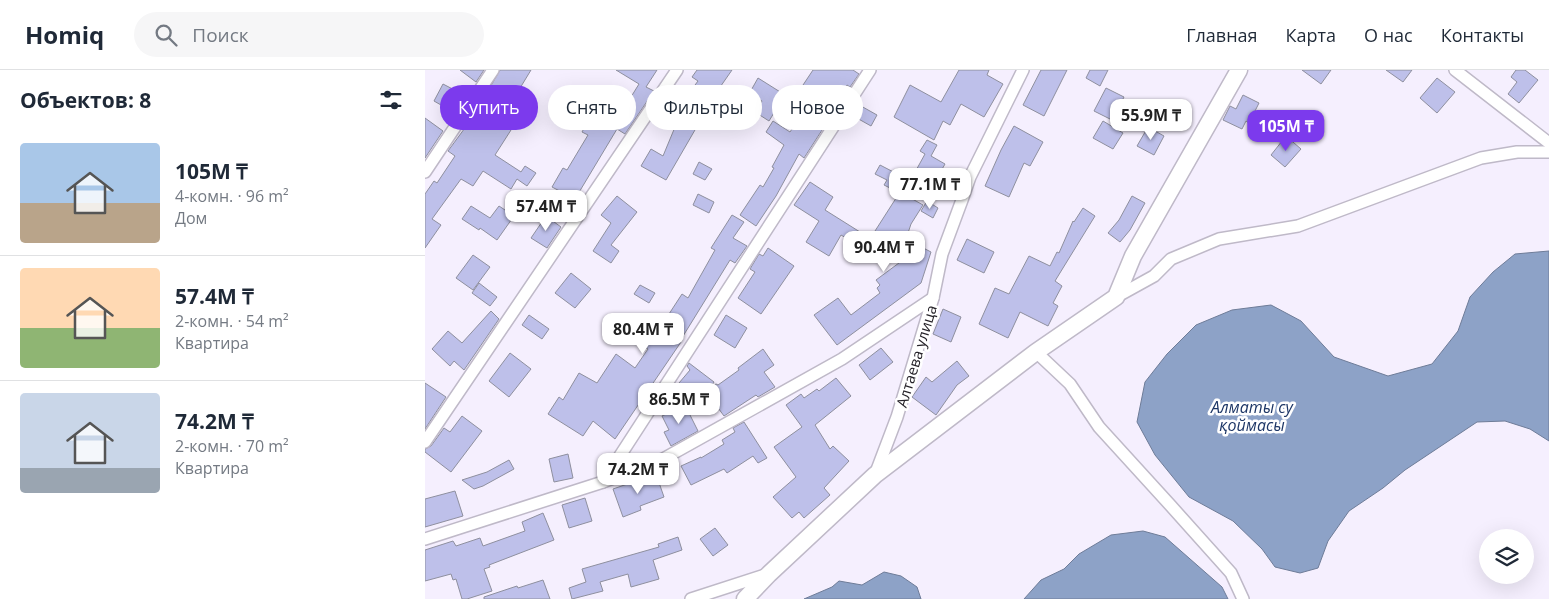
<!DOCTYPE html>
<html lang="ru">
<head>
<meta charset="utf-8">
<style>
  :root { --surface:#fff; --page:#f6f6f7; --text:#1f2937; --muted:#747a83; --line:#e0e1e3; --accent:#7c3aed }
  body { margin:0; font-family:"Open Sans",sans-serif; background:var(--page); color:var(--text); height:100vh; display:flex; flex-direction:column; font-size:19px; white-space:nowrap }
  * { box-sizing:border-box; margin:0 }
  p { font-size:16px; color:var(--muted) }
  .icon { flex:none; width:28px; height:28px; fill:none; stroke:currentColor; stroke-width:2; stroke-linecap:round; stroke-linejoin:round }
  .map { position:relative; flex:1; overflow:hidden }
  .drawer { display:flex; flex-direction:column; background:var(--surface); width:425px }
  .drawer>* { flex:none }
  .top-card { position:absolute; left:15px; top:15px; width:475px; height:45px; display:flex; gap:10px }
  .tools { position:absolute; left:1054px; top:459px; display:grid; gap:10px }
  .tools a { display:grid; place-items:center; width:55px; height:55px; border-radius:50%; background:var(--surface); box-shadow:0 5px 20px #0002; font-size:25px }
  .price { position:absolute; translate:-50% -42px; padding:0 11px; border-radius:10px; background:#fff; color:#222; font-size:16px; line-height:32px; filter:drop-shadow(0 1px 2px #0008) }
  .price::after { content:''; position:absolute; left:50%; top:30px; width:15px; height:11px; margin-left:-8px; background:inherit; clip-path:polygon(0 0,100% 0,50% 100%) }
  .price.selected { background:var(--accent); color:#fff }
  ul { padding:0; list-style:none }
  li { display:flex; align-items:center; gap:15px; height:125px; padding:0 20px }
  li+li { border-top:1px solid var(--line) }
  li span { display:grid; place-items:center; flex:none; width:140px; height:100px; border-radius:5px; color:#555 }
  li>.icon { margin-inline-start:auto }
  span .icon { width:60px; height:60px; fill:#fffc; stroke-width:1 }
  li b { font-size:21px }
  h2 { display:flex; justify-content:space-between; align-items:center; height:60px; padding:0 20px; font-size:21px }
  .tag { padding:0 18px; border-radius:22px; background:var(--surface); box-shadow:0 5px 20px #0002; font-size:18px; line-height:45px }
  .tag.selected { background:var(--accent); color:#fff }
  header { display:flex; align-items:center; gap:30px; box-sizing:border-box; height:70px; padding:0 25px; background:var(--surface); border-bottom:1px solid var(--line) }
  header strong { font-size:24px }
  nav { display:flex; gap:28px; margin-inline-start:auto; font-size:18px }
  .search { width:350px; height:45px; background:var(--page); display:flex; align-items:center; gap:12px; box-sizing:border-box; padding:0 18px; border-radius:28px; color:var(--muted); font-size:19px }
  main { display:flex; flex:1; min-height:0 }
  .map>svg:first-child { display:block }
  .water { fill:#8da2c7; stroke:#6e7c98 }
  .building { fill:#bec0ea; stroke:#8e8f9e }
  .lines { fill:none; stroke-linecap:round; stroke-linejoin:round }
  .street-casing { stroke:#bfb9c8; stroke-width:14 }
  .secondary-casing { stroke:#bfb9c8; stroke-width:19 }
  .street { stroke:#fff; stroke-width:11 }
  .secondary { stroke:#fff; stroke-width:16 }
  .labels { text-anchor:middle; dominant-baseline:central; stroke-width:5; stroke-linejoin:round; paint-order:stroke }
  .street-label { font-size:15px; fill:#262329; stroke:#fff }
  .water-label { font-size:16px; font-style:italic; fill:#1d3666; stroke:#fff }
</style>
</head>
<body>
<header>
<strong>Homiq</strong>
<div class="search"><svg class="icon" aria-label="search" viewBox="0 0 24 24"><circle cx="10" cy="10" r="6"/><path d="M15 15l6 6"/></svg>Поиск</div>
<nav><a>Главная</a><a>Карта</a><a>О нас</a><a>Контакты</a></nav>
</header>
<main>
<section class="drawer">
<h2>Объектов: 8<svg class="icon" aria-label="filters" viewBox="0 0 24 24"><path d="M4 7h16M4 17h16"/><circle cx="9" cy="7" r="2"/><circle cx="15" cy="17" r="2"/></svg></h2>
<ul>
<li><span style="background:linear-gradient(#a9c7e8 60%,#b9a48a 0)"><svg class="icon" aria-label="home" viewBox="0 0 24 24"><path d="M3 11l9-7 9 7M6 9v11h12V9"/></svg></span><div><b>105M ₸</b><p>4-комн. · 96 m²</p><p>Дом</p></div></li>
<li><span style="background:linear-gradient(#ffd9b3 60%,#8fb573 0)"><svg class="icon" aria-label="home" viewBox="0 0 24 24"><path d="M3 11l9-7 9 7M6 9v11h12V9"/></svg></span><div><b>57.4M ₸</b><p>2-комн. · 54 m²</p><p>Квартира</p></div></li>
<li><span style="background:linear-gradient(#c9d6e8 75%,#9aa5b1 0)"><svg class="icon" aria-label="home" viewBox="0 0 24 24"><path d="M3 11l9-7 9 7M6 9v11h12V9"/></svg></span><div><b>74.2M ₸</b><p>2-комн. · 70 m²</p><p>Квартира</p></div></li>
</ul>
</section>
<div class="map">
<svg width="1124" height="529" viewBox="0 0 1124 529">
  <rect width="100%" height="100%" fill="#f5effe"/>
  <g class="water">
    <path d="M1124,181V371L1105,359L1080,351L1052,352L980,400L958,418L924,441L903,471L893,498L875,503L850,497L837,479L808,451L764,427L730,385L712,352L720,312L742,284L771,255L807,240L846,235L876,251L909,287L963,306L1007,294L1033,261L1045,227L1068,202L1090,184Z"/>
    <path d="M718,461L740,467L797,517L803,529H599L616,510L639,499L654,484L686,465Z"/>
    <path d="M459,502L476,506L492,517L496,529H379L407,517L414,511L437,515Z"/>
  </g>
  <g class="building">
    <path d="M35,0H59L51,12Z"/>
    <path d="M75,0H106L86,33L64,19Z"/>
    <path d="M191,0H232L221,17L229,21L200,64L192,59L150,129L127,117L138,98L142,100L163,65L157,62L166,46L182,56L197,32L201,35L214,14Z"/>
    <path d="M272,0H307L284,33L285,34L241,110L216,96L226,79L238,86L255,45L250,42L273,11L267,7Z"/>
    <path d="M388,0H428L434,4L425,17L422,15L395,55L399,57L379,88L374,84L351,126L331,156L315,145L335,115L338,117L349,98L347,97L359,75L341,62L348,51L365,62L388,27L376,18Z"/>
    <path d="M534,0H564L562,5L578,14L559,47L536,34L525,55L518,51L509,70L469,47L485,15L516,32Z"/>
    <path d="M616,0H642L619,46L598,35Z"/>
    <path d="M665,0H683L675,16L661,8Z"/>
    <path d="M877,0H906L896,14Z"/>
    <path d="M961,0H987L978,12Z"/>
    <path d="M1091,0H1100L1113,10L1094,33L1083,24L1092,12L1086,7Z"/>
    <path d="M333,8L360,25L344,51L330,42L337,31L324,24Z"/>
    <path d="M1012,8L1030,22L1012,43L995,28Z"/>
    <path d="M18,14L39,25L38,28L40,29L30,43L9,31Z"/>
    <path d="M681,18L699,27L687,50L669,41Z"/>
    <path d="M818,25L834,33L824,53L821,51L817,59L798,50L805,36L811,39Z"/>
    <path d="M436,36L452,45L446,56L430,47Z"/>
    <path d="M52,37L86,60L70,85L96,102L100,96L111,103L102,116L92,109L86,119L58,101L48,116L36,109L7,149L16,155L0,178V124L9,111L12,113L30,86L23,81L45,51L43,50Z"/>
    <path d="M139,37L149,44L143,53L133,46Z"/>
    <path d="M0,48L18,61L0,88Z"/>
    <path d="M678,51L698,63L688,79L668,68Z"/>
    <path d="M589,56L618,72L605,96L599,93L584,127L560,116L576,80Z"/>
    <path d="M723,57L739,66L729,85L712,76Z"/>
    <path d="M861,66L876,79L860,97L846,85Z"/>
    <path d="M502,70L512,75L506,86L520,94L508,115L489,104L500,84L495,81Z"/>
    <path d="M274,92L287,99L280,110L268,104Z"/>
    <path d="M455,95L480,108L473,122L459,115L462,110L450,104Z"/>
    <path d="M385,112L408,127L400,140L435,162L428,172L416,165L404,186L381,172L394,151L369,135Z"/>
    <path d="M475,122L498,135L486,154L481,169L506,182L496,213L412,275L389,245L413,228L426,245L455,223L452,218L455,215L451,210L482,187L460,176L450,161Z"/>
    <path d="M273,124L289,132L284,143L268,135Z"/>
    <path d="M192,126L212,142L186,175L194,181L186,193L168,181L186,153L176,145Z"/>
    <path d="M707,126L720,133L705,160L695,172L683,163L694,150Z"/>
    <path d="M502,131L513,138L508,148L496,141Z"/>
    <path d="M46,136L65,148L74,136L89,146L72,170L55,158L54,160L37,149Z"/>
    <path d="M658,138L670,146L630,211L637,216L628,233L633,236L623,256L595,242L583,268L554,254L570,218L584,224L604,186L625,196L632,182L634,183L648,151L649,152Z"/>
    <path d="M307,145L319,152L308,168L322,176L310,193L305,190L255,271L256,272L190,369L168,351L158,366L123,344L134,327L138,330L154,303L172,313L191,284L210,298L223,279L207,269L214,257L233,267L247,246L244,244L257,224L263,228L290,180L286,178Z"/>
    <path d="M121,146L136,157L122,178L106,168Z"/>
    <path d="M542,169L569,182L559,203L532,190Z"/>
    <path d="M343,178L369,196L336,244L313,228L330,202L325,199L334,184L338,186Z"/>
    <path d="M48,185L65,197L48,220L31,208Z"/>
    <path d="M146,203L166,219L150,238L130,223Z"/>
    <path d="M54,213L72,227L65,236L47,223Z"/>
    <path d="M215,215L230,223L224,233L209,224Z"/>
    <path d="M518,239L536,247L526,272L508,264Z"/>
    <path d="M66,241L74,249L39,300L29,291L25,296L7,279L23,261L37,273Z"/>
    <path d="M104,245L124,259L117,269L97,255Z"/>
    <path d="M301,245L322,258L310,278L289,265Z"/>
    <path d="M456,278L468,292L445,310L434,295Z"/>
    <path d="M338,279L349,295L339,302L350,317L333,327L331,325L299,346L277,316L270,325L254,313L265,300L262,296L264,293L289,312L286,317L291,314L293,315L314,300L313,298Z"/>
    <path d="M85,283L106,299L84,327L64,311Z"/>
    <path d="M532,291L544,306L532,315L511,345L487,327L501,307L507,312Z"/>
    <path d="M411,308L426,326L390,355L405,379L408,376L424,391L399,418L405,425L379,448L374,442L367,448L348,427L371,407L349,377L377,357L361,335L376,324L379,328L392,319L394,321Z"/>
    <path d="M0,313L21,327L0,359Z"/>
    <path d="M260,335L273,361L246,376L239,362L244,360L237,346Z"/>
    <path d="M37,346L57,361L26,402L0,382V379L6,376L19,358L25,362Z"/>
    <path d="M319,352L342,388L333,393L328,386L302,403L299,399L266,415L256,396L276,387V388L299,374L297,370L310,362L308,358Z"/>
    <path d="M143,384L148,408L129,412L124,389Z"/>
    <path d="M84,390L89,399L58,416L49,419L37,410L62,402Z"/>
    <path d="M231,404L239,427L215,436L216,440L198,447L188,419Z"/>
    <path d="M30,421L38,446L0,457V429Z"/>
    <path d="M160,428L167,451L144,458L137,435Z"/>
    <path d="M118,443L129,470L64,495L65,497L59,499L67,521L42,529H37L31,509L28,510L26,504L0,511V480L28,471L31,476L55,468L58,476L100,461L97,452Z"/>
    <path d="M290,458L303,475L288,486L275,469Z"/>
    <path d="M253,467L257,480L228,490L234,509L206,517L203,504L175,512L178,521L147,529L144,518L161,512L157,499L234,477L233,474Z"/>
    <path d="M118,510L125,529H59V527L92,516L93,518Z"/>
  </g>
  <g class="lines">
    <defs>
      <g id="street">
        <path d="M1030,0L1124,73"/>
        <path d="M0,102L68,0"/>
        <path d="M691,227L729,206L746,189L794,169L873,156L1056,88L1092,82H1124"/>
        <path d="M611,282L645,314L674,357L746,436L806,503L818,529"/>
        <path d="M0,372L252,0"/>
        <path d="M450,405L472,347L508,228L517,184L537,130L545,107L598,0"/>
        <path d="M178,412L445,0"/>
        <path d="M0,469L178,412L238,389L417,289L508,228"/>
        <path d="M266,529L343,504"/>
      </g>
      <path id="secondary" d="M320,529L344,504L450,405L611,282L691,227L708,186L814,0"/>
    </defs>
    <use href="#street" class="street-casing"/>
    <use href="#secondary" class="secondary-casing"/>
    <use href="#street" class="street"/>
    <use href="#secondary" class="secondary"/>
  </g>
  <g class="labels">
    <g class="street-label">
      <text transform="translate(491 286) rotate(-73)">Алтаева улица</text>
    </g>
    <g class="water-label">
      <text x="827" y="337">Алматы су<tspan x="827" dy="18">қоймасы</tspan></text>
    </g>
  </g>
</svg>
<div class="tools">
<a><svg class="icon" aria-label="layers" viewBox="0 0 24 24"><path d="M12 4l9 5-9 5-9-5zM3 14l9 5 9-5"/></svg></a>
</div>
<b class="price" style="left:726px;top:71px">55.9M ₸</b>
<b class="price selected" style="left:861px;top:82px">105M ₸</b>
<b class="price" style="left:505px;top:140px">77.1M ₸</b>
<b class="price" style="left:121px;top:162px">57.4M ₸</b>
<b class="price" style="left:459px;top:203px">90.4M ₸</b>
<b class="price" style="left:218px;top:285px">80.4M ₸</b>
<b class="price" style="left:254px;top:355px">86.5M ₸</b>
<b class="price" style="left:213px;top:425px">74.2M ₸</b>
<div class="top-card">
<a class="tag selected">Купить</a>
<a class="tag">Снять</a>
<a class="tag">Фильтры</a>
<a class="tag">Новое</a>
</div>
</div>
</main>
</body>
</html>
